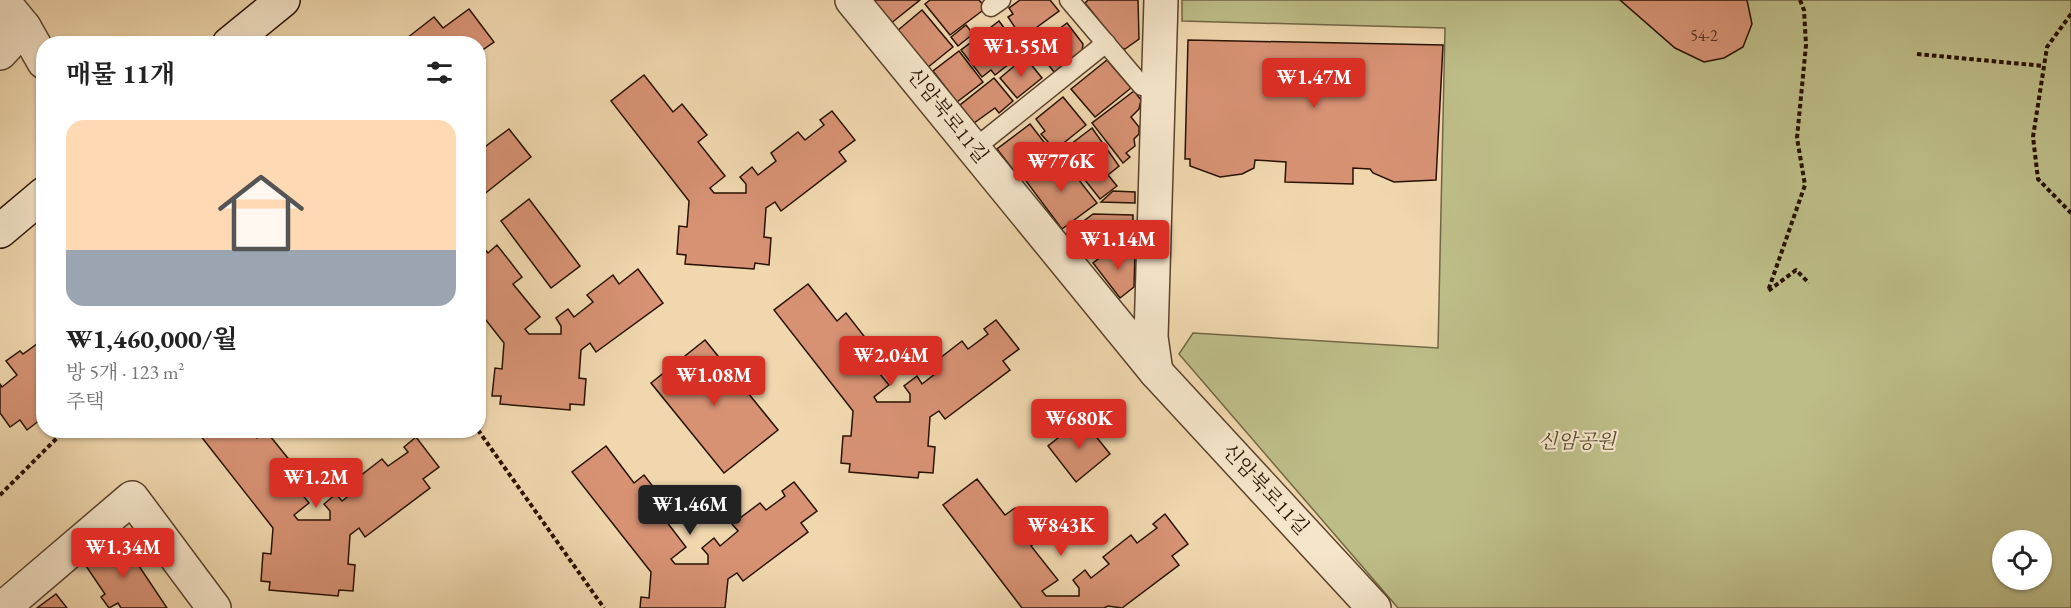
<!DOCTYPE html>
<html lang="ko">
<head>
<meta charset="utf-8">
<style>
  :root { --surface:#fff; --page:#f6f6f6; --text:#222; --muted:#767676; --accent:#d93025 }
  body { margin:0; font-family:"EB Garamond","Noto Serif KR",serif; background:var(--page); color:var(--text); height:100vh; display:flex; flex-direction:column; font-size:22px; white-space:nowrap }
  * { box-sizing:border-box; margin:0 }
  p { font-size:20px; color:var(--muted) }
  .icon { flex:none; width:33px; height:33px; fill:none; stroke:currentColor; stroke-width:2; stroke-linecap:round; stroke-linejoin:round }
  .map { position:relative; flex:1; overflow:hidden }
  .sheet { position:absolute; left:36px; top:36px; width:450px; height:402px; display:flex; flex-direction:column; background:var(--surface); border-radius:24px; box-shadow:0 2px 4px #0004 }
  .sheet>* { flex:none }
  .buttons { position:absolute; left:1992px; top:530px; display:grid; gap:12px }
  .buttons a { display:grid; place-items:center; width:60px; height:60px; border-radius:50%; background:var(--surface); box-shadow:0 2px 4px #0004; font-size:30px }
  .price { position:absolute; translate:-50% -51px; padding:0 14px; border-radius:6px; background:var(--accent); color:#fff; font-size:20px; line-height:39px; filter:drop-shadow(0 2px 3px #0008) }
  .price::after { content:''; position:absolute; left:50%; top:36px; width:18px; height:14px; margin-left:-9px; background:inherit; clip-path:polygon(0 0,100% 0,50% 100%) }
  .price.on { background:#222; color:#fff }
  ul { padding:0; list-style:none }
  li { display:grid; align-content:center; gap:12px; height:318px; padding:0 30px }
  li span { display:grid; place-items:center; height:186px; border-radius:18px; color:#555 }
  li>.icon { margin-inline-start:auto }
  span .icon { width:108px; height:108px; fill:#fffc; stroke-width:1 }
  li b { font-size:26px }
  h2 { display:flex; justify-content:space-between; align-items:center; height:72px; padding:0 30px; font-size:26px }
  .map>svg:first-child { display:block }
  .green { fill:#bdbd88; stroke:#726744; stroke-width:1.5; fill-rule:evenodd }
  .building { fill:#d79274; stroke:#281100; stroke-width:1.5 }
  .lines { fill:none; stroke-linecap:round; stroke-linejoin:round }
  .service-casing { stroke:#5a422c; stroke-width:21 }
  .minor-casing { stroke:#5a422c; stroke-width:36 }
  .secondary-casing { stroke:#281100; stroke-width:36 }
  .path { stroke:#281100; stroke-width:4; stroke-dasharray:4.5 3; stroke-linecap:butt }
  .service { stroke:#f5e5ca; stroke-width:18 }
  .minor { stroke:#f5e5ca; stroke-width:33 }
  .secondary { stroke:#f5e5ca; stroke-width:33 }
  .labels { text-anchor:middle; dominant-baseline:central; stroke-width:4.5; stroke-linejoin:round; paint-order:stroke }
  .number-label { font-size:16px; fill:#54311d }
  .street-label { font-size:20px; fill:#281100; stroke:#f5e5ca }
  .park-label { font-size:20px; font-style:italic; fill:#5c4d30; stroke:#f5e5ca }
</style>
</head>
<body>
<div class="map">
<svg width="2071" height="608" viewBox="0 0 2071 608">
  <rect width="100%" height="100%" fill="#f0d7ae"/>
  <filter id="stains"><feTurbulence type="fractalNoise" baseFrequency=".00333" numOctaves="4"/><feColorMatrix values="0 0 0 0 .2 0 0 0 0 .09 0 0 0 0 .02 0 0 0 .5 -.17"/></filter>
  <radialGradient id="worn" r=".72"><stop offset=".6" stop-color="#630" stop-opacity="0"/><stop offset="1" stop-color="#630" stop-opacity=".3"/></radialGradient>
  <path class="green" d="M1182,0H2071V608H1398L1179,354L1193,333L1438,348L1445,28L1182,21ZM2002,540H2042V579H2002Z"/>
  <g class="building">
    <path d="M871,0H920L890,24Z"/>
    <path d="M930,0H979L986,8L950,35L925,4Z"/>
    <path d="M1020,0H1050L1059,11L1022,38L1008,17L1013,14L1009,8Z"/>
    <path d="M1088,0H1138L1139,39L1125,49L1121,48L1085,3Z"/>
    <path d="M1620,0H1747L1752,24L1743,47L1724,58L1704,62L1675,48Z"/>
    <path d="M469,9L494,42L478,53V44H412L407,38L434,17L443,28Z"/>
    <path d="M922,10L953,47L927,68L897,31Z"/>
    <path d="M999,21L1007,32L1011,29L1027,50L995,75L991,70L982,77L961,50Z"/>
    <path d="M1067,23L1083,44L1082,51L1054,72L1029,40L1038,32L1044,40Z"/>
    <path d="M966,25L973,34L958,46L951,37Z"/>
    <path d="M1188,40L1443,45L1436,180L1394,182L1373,173L1370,169L1353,168V184L1285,182L1286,162L1255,160L1254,168L1242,174L1220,177L1190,166V159H1185Z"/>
    <path d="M959,51L983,82L957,102L933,71Z"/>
    <path d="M1025,57L1042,78L1017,98L1000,78Z"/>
    <path d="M1107,60L1131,88L1095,117L1071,89Z"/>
    <path d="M644,75L673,112L682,104L707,135L698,142L725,176L710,188L714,193H746V184L740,177L752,167L758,175L776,161L771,153L798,132L805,140L824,125L820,120L832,111L855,140L839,152L846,161L781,211L775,202L766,208L764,237L771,238L769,265L755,263L754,269L685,264L686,255L677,254L679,226L687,227L689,201L611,101Z"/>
    <path d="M994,78L1013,101L999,113L995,108L974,123L960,105Z"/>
    <path d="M1134,91L1141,100L1139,109L1131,117L1139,127V134L1134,139L1135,146L1126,153L1130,157L1123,163L1092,123Z"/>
    <path d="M1063,97L1086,125L1055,150L1041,134L1045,131L1036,119Z"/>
    <path d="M1030,124L1051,151L1018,176L997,149Z"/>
    <path d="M1092,128L1119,166L1108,175L1117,186L1100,199L1062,151Z"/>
    <path d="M509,129L531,157L478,199V152Z"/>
    <path d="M1053,160L1058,166L1064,161L1097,203L1062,229L1026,181Z"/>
    <path d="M1113,191L1135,192V203L1101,202Z"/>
    <path d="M529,199L580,266L551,288L501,221Z"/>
    <path d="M1093,214L1133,215V237H1120L1093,257L1089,251L1081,258L1064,236Z"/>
    <path d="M478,241L488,253L497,245L522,277L513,284L540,317L525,329L529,334H561V326L556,318L568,309L574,317L593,302L587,295L613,275L619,284L638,269L663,303L596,352L590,343L581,350L579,378L586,379L584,405L570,404V410L500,404L501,396H492L495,368L502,369L504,343L478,310Z"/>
    <path d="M1117,252H1135L1134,287L1120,298L1093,263L1102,256L1112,258Z"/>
    <path d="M808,284L837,321L846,313L871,345L862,352L889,385L874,397L877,402H910V394L904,386L917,376L922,384L940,370L935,362L962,341L968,349L988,334L984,329L996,320L1019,349L1003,361L1010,370L945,419L939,411L930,417L928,446L935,447L933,473L919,472L918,478L849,472L850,464L841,463L843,436H851L853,411L774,310Z"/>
    <path d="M705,340L778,430L724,473L651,383Z"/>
    <path d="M41,341L44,345V417L27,430L20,420L10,427L0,413V384L2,387L17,375L6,361L20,351L23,354Z"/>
    <path d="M1082,419L1110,454L1076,482L1048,446Z"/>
    <path d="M196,430H251L257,438L266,431L291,462L282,469L309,503L294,515L298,520H330V511L324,504L336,494L342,501L360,487L355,480L382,459L388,466L408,452L404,447L416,437L439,467L423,479L430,488L365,537L359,528L350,535L348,564L355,565L353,591L339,590L338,596L269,590L270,582L261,581L263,553L271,554L273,528Z"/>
    <path d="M606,446L634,483L644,475L668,506L660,513L686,547L671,559L675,564H708V555L702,548L714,538L720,546L738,531L732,524L760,503L766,510L785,496L782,491L794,482L817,511L801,523L808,532L743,581L737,573L728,579L725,608H640L641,597L649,598L651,572L572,472Z"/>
    <path d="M977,479L1005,515L1015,508L1040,539L1031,546L1058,580L1042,591L1046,596H1079V588L1073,580L1085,570L1091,578L1109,564L1103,557L1131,535L1137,543L1157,528L1153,524L1165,514L1188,544L1172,556L1179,565L1122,608L1108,606L1104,608H1022L943,505Z"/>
    <path d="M121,539L167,608H121L118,603L109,608L101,597L105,594L84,563Z"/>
    <path d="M56,594L67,608H37Z"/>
  </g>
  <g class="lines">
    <defs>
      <g id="service">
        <path d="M1069,0L1142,86L1158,88"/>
        <path d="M991,7L1001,0"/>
        <path d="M975,148L1106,43"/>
      </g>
      <g id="minor">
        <path d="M2,0L24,27L44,62"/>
        <path d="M852,0L1156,372L1374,608"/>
        <path d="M0,53L24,27L7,16"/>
        <path d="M1156,372L1151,337L1161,0"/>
        <path d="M3,608L132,498L214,608"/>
      </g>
      <g id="secondary">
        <path d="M229,44L283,0"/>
        <path d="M0,231L44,194"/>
      </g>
    </defs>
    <use href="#service" class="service-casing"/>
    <use href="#minor" class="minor-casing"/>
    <use href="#secondary" class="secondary-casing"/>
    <g class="path">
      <path d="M1800,0L1804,10L1806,45L1797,138L1805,185L1768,291L1796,270L1809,283"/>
      <path d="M2071,14L2047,47L2033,137L2038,179L2071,213"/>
      <path d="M1917,54L2044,66"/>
      <path d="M478,430L604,608"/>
      <path d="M0,495L65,430"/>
    </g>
    <use href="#service" class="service"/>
    <use href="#minor" class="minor"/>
    <use href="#secondary" class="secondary"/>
  </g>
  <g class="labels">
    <g class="number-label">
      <text x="1704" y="35">54-2</text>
    </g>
    <g class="street-label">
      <text transform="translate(948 115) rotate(51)">신암북로11길</text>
      <text transform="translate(1266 489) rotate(47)">신암북로11길</text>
    </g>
    <g class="park-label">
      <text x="1577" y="441">신암공원</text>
    </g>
  </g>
  <rect width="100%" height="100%" filter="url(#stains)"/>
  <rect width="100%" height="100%" fill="url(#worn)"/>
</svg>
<div class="buttons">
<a><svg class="icon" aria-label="locate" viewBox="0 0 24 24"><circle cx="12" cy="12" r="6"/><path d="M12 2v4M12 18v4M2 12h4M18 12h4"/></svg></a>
</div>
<b class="price" style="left:1021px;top:78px">₩1.55M</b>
<b class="price" style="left:1314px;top:109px">₩1.47M</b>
<b class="price" style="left:1061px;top:193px">₩776K</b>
<b class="price" style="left:1118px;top:271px">₩1.14M</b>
<b class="price" style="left:891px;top:387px">₩2.04M</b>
<b class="price" style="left:714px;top:407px">₩1.08M</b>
<b class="price" style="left:1079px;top:450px">₩680K</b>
<b class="price" style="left:316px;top:509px">₩1.2M</b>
<b class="price on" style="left:690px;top:536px">₩1.46M</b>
<b class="price" style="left:1061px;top:557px">₩843K</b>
<b class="price" style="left:123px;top:579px">₩1.34M</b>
<section class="sheet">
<h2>매물 11개<svg class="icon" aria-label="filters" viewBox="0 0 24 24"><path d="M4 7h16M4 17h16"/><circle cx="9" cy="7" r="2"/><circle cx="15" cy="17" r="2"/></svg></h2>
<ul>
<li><span style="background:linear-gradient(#ffd9b3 70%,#9aa5b1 0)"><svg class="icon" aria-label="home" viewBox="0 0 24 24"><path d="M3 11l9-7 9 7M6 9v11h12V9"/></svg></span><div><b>₩1,460,000/월</b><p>방 5개 · 123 m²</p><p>주택</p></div></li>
</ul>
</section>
</div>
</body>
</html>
